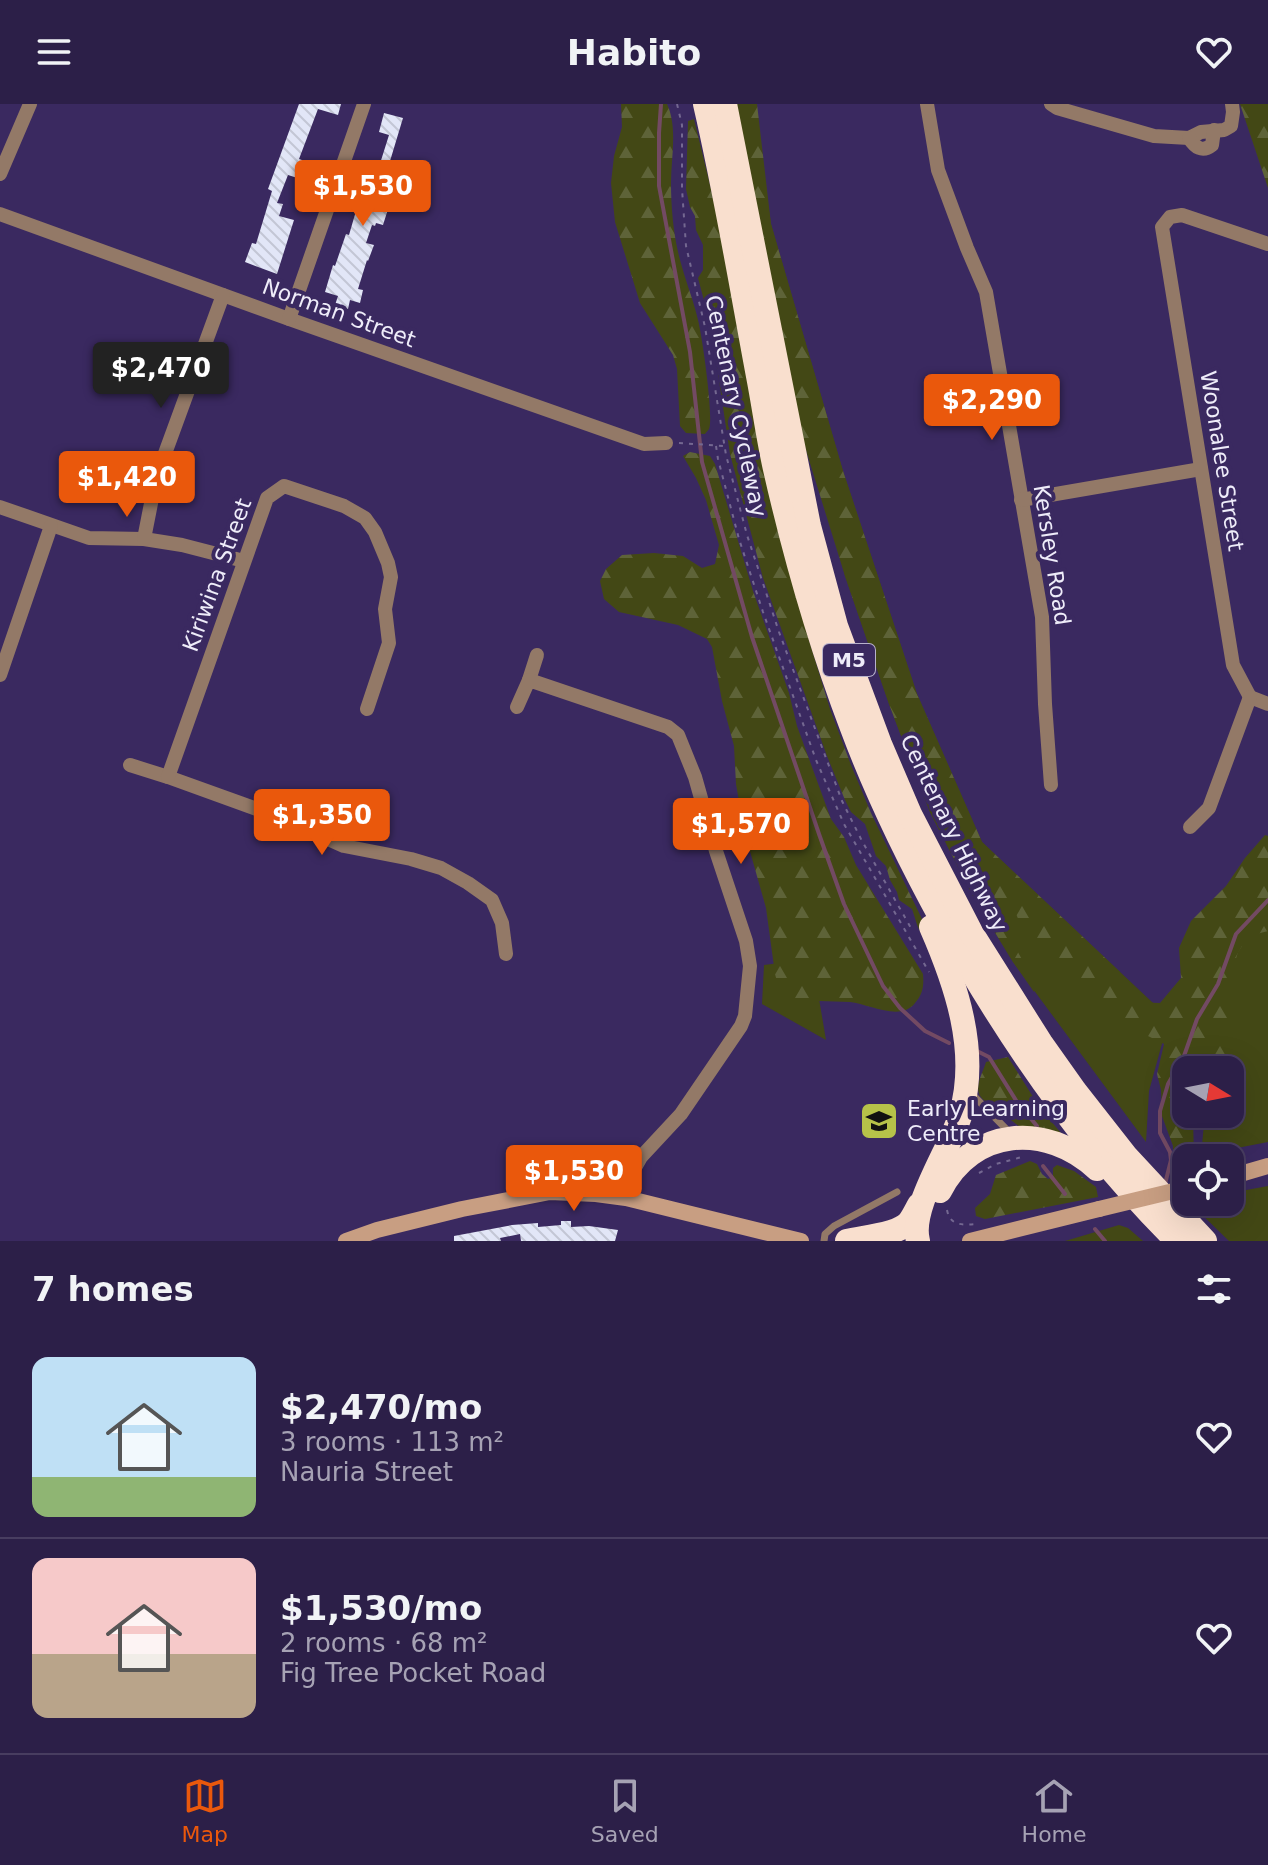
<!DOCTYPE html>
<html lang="en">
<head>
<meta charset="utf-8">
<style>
  :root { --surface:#2c1f48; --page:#34274f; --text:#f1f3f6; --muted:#a6a2b4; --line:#483d60; --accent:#ea580c }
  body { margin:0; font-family:"DejaVu Sans",sans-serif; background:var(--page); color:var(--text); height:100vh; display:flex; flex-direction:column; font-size:30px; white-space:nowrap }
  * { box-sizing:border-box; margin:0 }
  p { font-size:26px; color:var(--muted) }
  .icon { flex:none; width:44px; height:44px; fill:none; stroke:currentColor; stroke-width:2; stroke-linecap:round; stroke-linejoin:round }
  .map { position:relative; height:1137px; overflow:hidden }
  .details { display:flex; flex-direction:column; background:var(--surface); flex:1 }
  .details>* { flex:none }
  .needle { width:52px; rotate:100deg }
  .buttons { position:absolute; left:1172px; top:952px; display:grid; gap:16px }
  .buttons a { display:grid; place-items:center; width:72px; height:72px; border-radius:16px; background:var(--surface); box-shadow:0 8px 32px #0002,0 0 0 2px var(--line); font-size:40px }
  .price { position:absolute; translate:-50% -68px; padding:0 18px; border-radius:8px; background:var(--accent); color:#fff; font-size:26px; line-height:52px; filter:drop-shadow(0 2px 4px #0008) }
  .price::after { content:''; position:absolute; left:50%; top:48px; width:24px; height:18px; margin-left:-12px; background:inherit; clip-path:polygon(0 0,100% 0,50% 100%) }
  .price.active { background:#222; color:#fff }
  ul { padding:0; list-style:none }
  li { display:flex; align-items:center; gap:24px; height:200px; padding:0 32px }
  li+li { border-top:2px solid var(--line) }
  li span { display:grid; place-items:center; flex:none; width:224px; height:160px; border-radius:16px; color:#555 }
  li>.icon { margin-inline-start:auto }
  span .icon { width:96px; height:96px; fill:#fffc; stroke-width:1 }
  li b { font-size:34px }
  h2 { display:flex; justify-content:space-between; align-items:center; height:96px; padding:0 32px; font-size:34px }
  header { display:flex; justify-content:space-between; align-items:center; height:104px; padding:0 32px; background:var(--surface); font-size:36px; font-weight:700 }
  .menu { display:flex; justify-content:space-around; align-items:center; height:112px; border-top:2px solid var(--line); background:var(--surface); font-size:22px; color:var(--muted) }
  .menu a { display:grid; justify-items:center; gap:4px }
  .menu .active { color:var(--accent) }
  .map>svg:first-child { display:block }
  .green { fill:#434815 }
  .forest { fill:url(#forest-firs) }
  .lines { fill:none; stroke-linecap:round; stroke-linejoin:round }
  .stream { stroke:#734a63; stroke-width:4 }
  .building { fill:url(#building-back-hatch) }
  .path { stroke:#746891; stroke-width:2; stroke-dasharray:4 6; stroke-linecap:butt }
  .service { stroke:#937967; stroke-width:7 }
  .minor { stroke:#937967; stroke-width:14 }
  .secondary { stroke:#c89e82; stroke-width:16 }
  .motorway { stroke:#f9dfce; stroke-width:24 }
  .secondary-bridge { stroke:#c89e82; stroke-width:16 }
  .labels { text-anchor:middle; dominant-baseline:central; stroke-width:8; stroke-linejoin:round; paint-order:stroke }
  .shield { fill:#3a2960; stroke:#b8b2cb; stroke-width:2 }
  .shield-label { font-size:20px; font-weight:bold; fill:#eeecf9 }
  .street-label { font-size:22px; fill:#eeecf9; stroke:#3a2960 }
  .poi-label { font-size:22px; fill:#eeecf9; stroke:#3a2960; text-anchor:start }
</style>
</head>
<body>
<header><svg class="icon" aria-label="menu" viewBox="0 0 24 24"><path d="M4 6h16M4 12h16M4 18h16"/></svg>Habito<svg class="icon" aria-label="heart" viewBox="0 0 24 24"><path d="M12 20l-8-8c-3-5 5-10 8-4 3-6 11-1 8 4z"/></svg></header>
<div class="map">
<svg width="1268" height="1137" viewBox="0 0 1268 1137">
  <defs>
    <pattern id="forest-firs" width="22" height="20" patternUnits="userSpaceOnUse" patternTransform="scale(2)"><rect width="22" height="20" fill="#434815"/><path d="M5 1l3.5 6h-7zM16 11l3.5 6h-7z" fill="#5e6338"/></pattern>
    <pattern id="building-back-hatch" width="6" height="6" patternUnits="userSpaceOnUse" patternTransform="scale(2)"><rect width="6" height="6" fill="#e2e6f7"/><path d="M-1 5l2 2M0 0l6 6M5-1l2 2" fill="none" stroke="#c3c6d5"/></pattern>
  </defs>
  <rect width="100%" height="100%" fill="#3a2960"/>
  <g class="green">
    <path d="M753,0L771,120L843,367L917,590L982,738L1169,914L1149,987L1146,1038L1013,858L974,794L930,708L889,600L845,472L751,104Z"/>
    <path d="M1268,759V1038L1201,1051L1205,1010H1230V966H1209L1218,880Z"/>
    <path d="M795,857L815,871L826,936L762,900L764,861Z"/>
    <path d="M1268,1082V1137H1229L1189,1098H1230V1089Z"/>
    <path d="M1119,1121L1128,1124L1143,1137H1065Z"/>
  </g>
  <g class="forest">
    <path d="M621,0H667C678,24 671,53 671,79C671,106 674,137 682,163C687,181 694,198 698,216C702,231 714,314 709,325C708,327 706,328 705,330L686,329L680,322L677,265L673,251L640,199L615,118L611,79L614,52L622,23Z"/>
    <path d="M733,0H757L771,120L843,367L917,590L982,738L1120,868L1119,883C1133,894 1142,899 1160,899L1181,874L1179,844L1191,817L1226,782L1245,754L1265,731L1268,732V827L1249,832L1238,848L1228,880L1235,921L1231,959L1228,966H1186V1010H1197L1193,1014L1194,1054H1186V1072L1170,1076L1173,1060V1042L1162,1012L1161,986L1157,970L1164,940L1148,932L1110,902L1098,887L1076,881L1058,865L1043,858L1031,846L1014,805L1002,796L1000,816L1024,859L1032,866L1038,877L1034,888L1013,858L974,794L930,708L889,600L845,472L805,343Z"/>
    <path d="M1240,0H1268V84Z"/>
    <path d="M694,15L711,85L806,526L830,605L851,661L871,709L934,840C917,829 918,822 912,805L899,796L897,788L890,776L886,762L876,752L865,720L851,708L845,696L827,652L763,474L730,350L711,223L698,174L703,166V141L696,126L695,112L690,103L686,85L688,17Z"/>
    <path d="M690,348L710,352L715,360L753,487L789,589L797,622L831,715L844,733L856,761L923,870C924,882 923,890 915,899C901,918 869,900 850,898C830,897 809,897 788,896L779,885L775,870L766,804L744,726L736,680L734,642L722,597L712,543L707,535L678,521L619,508L604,495L600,477L606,465L622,451L654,449L683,452L702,464L715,460L719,441L706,396L696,374L683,352Z"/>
    <path d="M1008,953L1040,1004L1061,1029L1020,1023L1007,1013L1008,1008L1005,1003C1001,1001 996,1001 991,1000C968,991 982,972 986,958Z"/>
    <path d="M1030,1057L1037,1060L1042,1070L1048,1075L1053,1073V1064L1057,1061L1074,1067L1096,1083L1098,1093L985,1115L976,1112L975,1104L990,1090L996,1071Z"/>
  </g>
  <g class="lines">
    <g class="stream">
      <path d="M661,0L659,29V82L690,248L702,358L752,533L819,730L844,800L883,882L900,904L925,927L949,939"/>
      <path d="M977,947L989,953L1017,998L1037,1022"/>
      <path d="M1043,1062L1065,1090"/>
      <path d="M1165,1080L1171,1056L1170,1048L1160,1029V1007L1168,980L1184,952L1197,915L1218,880L1236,830L1268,796"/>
      <path d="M1095,1125L1105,1137"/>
    </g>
  </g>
  <g class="building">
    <path d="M299,0H341L338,11L318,5L299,55L316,61L310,78L288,71L277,99L283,100L279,112L294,116L277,170L245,158L252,139L256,140L272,87L268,85Z"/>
    <path d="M384,9L403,14L381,87L386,89L383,100L389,102L383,121L376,119L375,122L372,121L366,139L374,141L368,157L367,156L358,185L363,186L360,199L350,196L348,205L335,201L338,192L325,188L333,161L335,162L346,130L349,131L358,100L366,103L372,85L389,31L379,28Z"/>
    <path d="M561,1117H571V1123L589,1122L618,1126L615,1137H521L520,1130L500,1134L501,1137H454V1132L512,1121L538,1119V1123L561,1121Z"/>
  </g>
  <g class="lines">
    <g class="path">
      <path d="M677,0L682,21V85L686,142L705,223L726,351L747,431L779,528L842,697L862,737L912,826"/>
      <path d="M679,339L724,342"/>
      <path d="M716,342L718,355L739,435L763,508L816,656L844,720L929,868"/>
      <path d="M979,1069L996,1060L1022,1053"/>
      <path d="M947,1106C950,1122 962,1121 976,1120"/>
    </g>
    <g class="service">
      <path d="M971,989L1010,1029"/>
      <path d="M824,1137L825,1130L834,1122L897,1088"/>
    </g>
    <g class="minor">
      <path d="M927,0L938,66L967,144L986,188L1042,513L1045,600L1051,681"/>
      <path d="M1051,0L1057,4L1154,32L1189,34L1201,28L1224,26L1231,22L1233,8L1232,0"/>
      <path d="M1189,34C1195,43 1202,49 1212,41L1214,26"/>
      <path d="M0,70L30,0"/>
      <path d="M0,110L289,215L644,340L666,339"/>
      <path d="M289,215L364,0"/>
      <path d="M1021,396L1201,365"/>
      <path d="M0,403L89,434L144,435L182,441L244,457"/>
      <path d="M144,435L156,374L223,191"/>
      <path d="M0,571L51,422"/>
      <path d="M529,576L537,551"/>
      <path d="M1250,593L1233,561L1162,123L1170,113L1182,111L1268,140"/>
      <path d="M1250,593L1268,600"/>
      <path d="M517,603L529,576L668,623L678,631L695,673L716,747L746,837L750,862L745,912L741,922L681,1010L641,1053L633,1067L626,1094"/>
      <path d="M130,661L168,673L279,713L344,742L411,755L441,764L468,779L492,796L502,819L506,850"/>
      <path d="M168,673L267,394L284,382L344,402L365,414L375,428L388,459L391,473L385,505L389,539L367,605"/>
      <path d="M1190,723L1209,704L1250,593"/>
    </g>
    <g class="secondary">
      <path d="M1230,1073L1268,1062"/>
      <path d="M346,1137L377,1126L462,1105L550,1088L596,1090L626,1094L801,1137"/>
      <path d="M970,1137L1099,1105"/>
    </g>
    <g class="motorway">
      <path d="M705,0C726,90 741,181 758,272C764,303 768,334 775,365C795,453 820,540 852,624C877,691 909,756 943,818C1007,933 1083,1044 1177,1137"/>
      <path d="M725,0L809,422L836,522L880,640L910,710L971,828L1041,939L1075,987L1126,1052L1205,1137"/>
      <path d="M940,1087C972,1023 1047,1018 1097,1065"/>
      <path d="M847,1137C863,1133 898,1131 909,1118C913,1113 916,1106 919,1101"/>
      <path d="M918,1137C909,1103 951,1044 961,1009C979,947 956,880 931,823"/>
    </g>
    <path class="secondary-bridge" d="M1099,1105L1186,1084"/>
  </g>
  <defs>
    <symbol id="school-square" viewBox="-11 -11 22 22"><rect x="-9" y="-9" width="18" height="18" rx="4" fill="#b6c249" stroke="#3a2960"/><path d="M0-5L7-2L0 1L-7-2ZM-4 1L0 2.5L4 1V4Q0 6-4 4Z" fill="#111"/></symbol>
  </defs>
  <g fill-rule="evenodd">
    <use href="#school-square" x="857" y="995" width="44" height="44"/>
  </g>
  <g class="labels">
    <rect class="shield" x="823" y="540" width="52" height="32" rx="6"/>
    <g class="shield-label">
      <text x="849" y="556">M5</text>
    </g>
    <g class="street-label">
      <text transform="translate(339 209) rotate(20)">Norman Street</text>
      <text transform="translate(736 302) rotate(78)">Centenary Cycleway</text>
      <text transform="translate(1222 357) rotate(81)">Woonalee Street</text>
      <text transform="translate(1052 451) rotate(81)">Kersley Road</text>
      <text transform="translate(217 471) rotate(-70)">Kiriwina Street</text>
      <text transform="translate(954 729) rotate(64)">Centenary Highway</text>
    </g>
    <g class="poi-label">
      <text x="907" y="1004">Early Learning<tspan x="907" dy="25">Centre</tspan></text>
    </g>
  </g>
</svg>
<div class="buttons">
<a><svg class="needle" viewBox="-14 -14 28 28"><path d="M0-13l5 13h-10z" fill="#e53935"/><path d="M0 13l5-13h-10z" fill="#a6a2b4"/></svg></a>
<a><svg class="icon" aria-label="locate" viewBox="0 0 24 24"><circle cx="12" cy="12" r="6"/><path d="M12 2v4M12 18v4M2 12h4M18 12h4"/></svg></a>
</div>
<b class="price" style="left:363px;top:124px">$1,530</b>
<b class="price active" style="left:161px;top:306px">$2,470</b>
<b class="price" style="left:992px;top:338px">$2,290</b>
<b class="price" style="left:127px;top:415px">$1,420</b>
<b class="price" style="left:322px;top:753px">$1,350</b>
<b class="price" style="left:741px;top:762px">$1,570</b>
<b class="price" style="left:574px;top:1109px">$1,530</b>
</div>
<section class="details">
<h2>7 homes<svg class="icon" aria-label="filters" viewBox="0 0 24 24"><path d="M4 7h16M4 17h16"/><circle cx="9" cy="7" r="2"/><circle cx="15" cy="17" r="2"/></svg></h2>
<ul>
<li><span style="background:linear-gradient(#bfe0f5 75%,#8fb573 0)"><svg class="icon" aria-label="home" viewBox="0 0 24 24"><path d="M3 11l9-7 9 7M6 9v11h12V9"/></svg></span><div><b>$2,470/mo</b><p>3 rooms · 113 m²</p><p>Nauria Street</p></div><svg class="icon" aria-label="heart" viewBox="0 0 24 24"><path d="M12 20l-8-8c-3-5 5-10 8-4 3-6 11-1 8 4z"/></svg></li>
<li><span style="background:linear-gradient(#f6c9c9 60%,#b9a48a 0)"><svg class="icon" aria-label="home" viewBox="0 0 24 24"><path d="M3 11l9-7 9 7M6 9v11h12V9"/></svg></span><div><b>$1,530/mo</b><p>2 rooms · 68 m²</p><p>Fig Tree Pocket Road</p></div><svg class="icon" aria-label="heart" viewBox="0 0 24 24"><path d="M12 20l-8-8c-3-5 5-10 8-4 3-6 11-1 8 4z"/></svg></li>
</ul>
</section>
<nav class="menu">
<a class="active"><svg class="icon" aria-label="map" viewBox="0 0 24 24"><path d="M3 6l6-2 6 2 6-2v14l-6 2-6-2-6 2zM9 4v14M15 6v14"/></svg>Map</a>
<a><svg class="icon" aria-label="saved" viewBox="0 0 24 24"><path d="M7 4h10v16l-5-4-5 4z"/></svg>Saved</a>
<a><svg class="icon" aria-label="home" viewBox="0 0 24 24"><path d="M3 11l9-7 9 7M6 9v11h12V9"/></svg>Home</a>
</nav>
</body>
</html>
